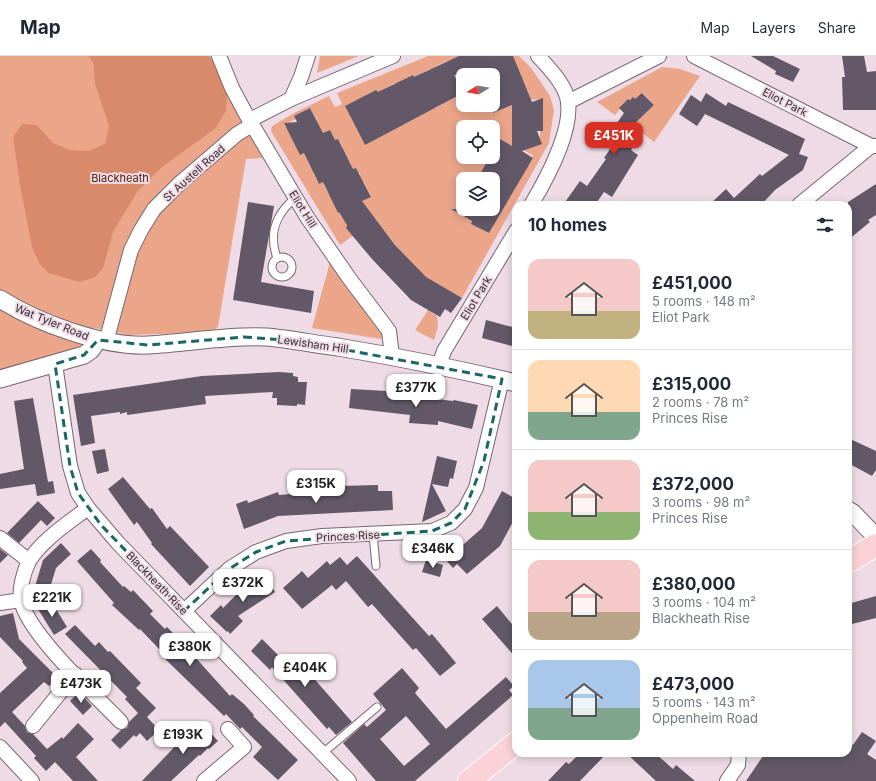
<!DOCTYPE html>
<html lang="en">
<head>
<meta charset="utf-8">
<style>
  :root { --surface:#fff; --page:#f2f2f3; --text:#1f2937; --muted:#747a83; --line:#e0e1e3; --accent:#d93025 }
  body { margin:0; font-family:Inter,sans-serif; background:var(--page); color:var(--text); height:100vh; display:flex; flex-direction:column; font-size:15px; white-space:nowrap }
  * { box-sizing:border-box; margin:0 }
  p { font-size:13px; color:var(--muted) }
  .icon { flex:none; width:22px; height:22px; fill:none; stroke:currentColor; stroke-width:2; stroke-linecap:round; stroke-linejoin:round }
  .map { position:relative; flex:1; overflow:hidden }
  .drawer { position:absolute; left:512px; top:145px; width:340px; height:556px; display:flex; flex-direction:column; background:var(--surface); border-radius:12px; box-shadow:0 2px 10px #0003 }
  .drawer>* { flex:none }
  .needle { width:26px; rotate:259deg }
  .controls { position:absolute; left:456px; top:12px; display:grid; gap:8px }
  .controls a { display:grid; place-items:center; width:44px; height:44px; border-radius:8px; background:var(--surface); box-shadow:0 2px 10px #0003; font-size:20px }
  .price { position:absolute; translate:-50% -34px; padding:0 9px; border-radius:8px; background:#fff; color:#222; font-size:13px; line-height:26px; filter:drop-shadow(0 1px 2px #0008) }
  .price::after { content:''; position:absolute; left:50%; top:24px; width:12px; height:9px; margin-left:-6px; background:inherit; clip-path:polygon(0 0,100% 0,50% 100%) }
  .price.current { background:var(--accent); color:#fff }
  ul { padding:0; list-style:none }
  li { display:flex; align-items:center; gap:12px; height:100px; padding:0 16px }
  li+li { border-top:1px solid var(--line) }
  li span { display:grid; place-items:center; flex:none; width:112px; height:80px; border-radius:12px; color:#555 }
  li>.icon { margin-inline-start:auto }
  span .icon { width:48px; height:48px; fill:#fffc; stroke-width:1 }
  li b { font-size:17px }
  h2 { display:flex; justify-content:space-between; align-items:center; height:48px; padding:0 16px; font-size:17px }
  header { display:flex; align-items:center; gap:24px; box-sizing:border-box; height:56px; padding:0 20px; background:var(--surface); border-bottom:1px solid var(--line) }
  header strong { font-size:19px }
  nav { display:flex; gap:22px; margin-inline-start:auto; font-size:14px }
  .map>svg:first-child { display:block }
  .green { fill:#eba68a; fill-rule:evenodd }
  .forest { fill:#d88a6b }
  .building { fill:#625868; fill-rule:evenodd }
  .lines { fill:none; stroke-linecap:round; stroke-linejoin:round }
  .service-casing { stroke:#776670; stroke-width:9 }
  .minor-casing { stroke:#776670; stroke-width:16 }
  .tertiary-casing { stroke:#776670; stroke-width:19 }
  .primary-casing { stroke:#fff; stroke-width:24 }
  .service { stroke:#fff; stroke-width:7 }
  .minor { stroke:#fff; stroke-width:14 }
  .tertiary { stroke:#fff; stroke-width:17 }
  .primary { stroke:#fbd3d7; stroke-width:22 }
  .marked { fill:none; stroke:#1a6765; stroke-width:3; stroke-dasharray:8 5; stroke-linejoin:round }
  .labels { text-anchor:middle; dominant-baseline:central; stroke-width:4; stroke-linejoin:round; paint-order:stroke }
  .street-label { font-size:11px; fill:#352d32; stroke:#efdbe6 }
  .park-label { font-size:11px; fill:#522009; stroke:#efdbe6 }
</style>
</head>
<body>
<header>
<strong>Map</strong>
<nav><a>Map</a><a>Layers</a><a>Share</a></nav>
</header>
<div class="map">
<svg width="876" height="725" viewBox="0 0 876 725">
  <rect width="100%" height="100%" fill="#efdbe6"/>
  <g class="green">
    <path d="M0,0H210L227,36L263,102L246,103L218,271L211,276L130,279L95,272L76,296L0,315Z"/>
    <path d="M320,0H359L317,17Z"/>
    <path d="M428,0H459L463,19V49H492L496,56L530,41L527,33L524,34L493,19L498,0H519L532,13L550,40L554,54L549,87L462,242L424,221L397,191L367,152L347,169L346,172L354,179L340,189L271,75L272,70L296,56L329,40L335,51L342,48L337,37ZM447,5L463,37L456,41L439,39L443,48L435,52L419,19L430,13L432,16L437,13L436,10ZM413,19L417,28L386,32L395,27L397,31L403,24ZM376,34L381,43L375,83L365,89L350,60L366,39ZM543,43V75H540V85L520,76H512V68H520V63L512,62V54L521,55L528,44ZM310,52L317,64L312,67L321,78L330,74L333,82L284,70L285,67H288L296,63L295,60ZM463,71H493V96L500,84L515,92L517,90L532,99L533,102L529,109L490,101H463ZM338,83L342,90L340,107L348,103L352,111L319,128L313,117L317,115L313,109L310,110L305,99ZM487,107L508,142L498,157L500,158L491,169L493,171L489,177L471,168L472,165L457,156L463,146V123H484ZM356,112L361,120L353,124L356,130L364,126L371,140L338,156L333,146L332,138L329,139L324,129Z"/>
    <path d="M662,11L680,13L700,20L654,86L636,72L637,70L634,68L654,49L643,37L635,43H628L615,59L597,46Z"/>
    <path d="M330,206L355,241L382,273L383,278L381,283L312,272Z"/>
    <path d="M428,254L437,260L438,271L434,284L415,274Z"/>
  </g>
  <path class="forest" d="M86,0H210L227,36L226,55L216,72L162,111L137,136L113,176L103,212L95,221L80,226L48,217L39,207L32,191L20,129L13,81L22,68L37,69L53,87L70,94L88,95L105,88L109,70L95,28L94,10L90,1Z"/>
  <g class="building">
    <path d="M459,0H513L532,46L543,42V75H537L542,88L522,95L533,102L489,177L471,168L472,165L451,153H493V123H477L490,101H493V96L500,83L512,90V49L493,57V19H454L463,37L365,89L345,50L376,34L378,36L413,19L414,21Z"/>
    <path d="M751,0H773L800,13L793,26L775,18L776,15Z"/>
    <path d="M842,0H864L867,16L876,15V54H843L842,21H845Z"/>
    <path d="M642,37L654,49L630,72L641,79L631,94L638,99L612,141L604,136L595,149H563L580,125L587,130L606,103L604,102L619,80L612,74L624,57L619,52L628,43L630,44L633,41L635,43Z"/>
    <path d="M706,37L726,50L728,46L805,83L799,98L808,101L803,114L775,134L761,149H709L726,133L734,142L760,118L762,120L789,99L705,58L697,70L679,58L691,39L701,46Z"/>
    <path d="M310,52L323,77L330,74L335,84L338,83L353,113L356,112L371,141L362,145L395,189L426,221L462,242L451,257L445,253L440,261L411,244L372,203L346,172L347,169L339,156L338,157L323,126L319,128L304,97L300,99L284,67L297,66L294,60Z"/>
    <path d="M876,128V159L868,164L870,166L848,184V146Z"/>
    <path d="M248,146L274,150L261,226L314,235L311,257L233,244Z"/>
    <path d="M486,264L516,272V291L482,282Z"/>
    <path d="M279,316L293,317V320L298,321V326H307L305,349L297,348V350L277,349V342H272L273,336L205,340L206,348L127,359V356L120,358V356L91,360L95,387L81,390L73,339L202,320Z"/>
    <path d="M351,333L387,335V337L453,345L454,344L478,349L472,373L438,365V369L409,367L410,359L349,352Z"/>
    <path d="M33,342L48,426L53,425L55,437L37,440L35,428L0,433V418L24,413L14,345Z"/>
    <path d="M848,382L876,395V414L872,420L848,407Z"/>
    <path d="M105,393L109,415L97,418L92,395Z"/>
    <path d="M437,400L457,405L453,423L450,422L448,431L432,428L446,455L422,466Z"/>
    <path d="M123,421L150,453L152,452L167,473L170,470L209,511L190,530L151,488L152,487L137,466L134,469L108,433Z"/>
    <path d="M378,429V435H392L393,454L278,460L244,473L236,448L247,444L248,447L278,436L279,439L339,434V430Z"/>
    <path d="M502,435L516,443V460L500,490L467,518L457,508L453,512L446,504L482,472Z"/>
    <path d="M38,445L55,462L47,470L41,464L19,487L7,477Z"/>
    <path d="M61,487L71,498L56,512L47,542L33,537L43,504Z"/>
    <path d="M0,493L8,499L0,507Z"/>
    <path d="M91,493L101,504L100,506L123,531L124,530L131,536L133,534L153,555L150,558L165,573L167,571L177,581L230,640L232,638L244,648L254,659L253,660L298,704L278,724L253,701L262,691L242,671L240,673L226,658L224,660L160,598L162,596L140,573L139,574L112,549L114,547L77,505Z"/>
    <path d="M357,500L429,580L432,578L456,607L440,620L416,592L413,594L372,548L368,551L346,525L336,534L332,529L302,553L283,532L302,515L308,522L327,505L330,509L340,501L347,509Z"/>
    <path d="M426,504L443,509L440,521L422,516Z"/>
    <path d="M263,517L275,536L238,560L243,565L230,578L228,575L227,576L210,560L221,549L223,552L241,534L240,532Z"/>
    <path d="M876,540V562L848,569V548Z"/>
    <path d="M51,545L67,571L54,579L38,553Z"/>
    <path d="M497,550L516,573V602L482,563Z"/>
    <path d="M13,557L19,583L58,622L49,630L44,626L12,656L25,670L27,676L33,678L47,693L62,681L63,683L78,667L94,683L76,701L98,725H73L55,706L46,715L34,702L36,700L5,666L0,671V637L27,612L22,606L23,605L0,581V560Z"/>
    <path d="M75,569L95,590L99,586L108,596L110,595L141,627L136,632L156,652L147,661L159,674L147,685L140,677L136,681L134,679L120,693L111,684L121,674L127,672L129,666L138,657L125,643L127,641L65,578Z"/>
    <path d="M262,583L288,609L296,602L352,666L336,679L329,671L327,673L272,611L270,614L251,595Z"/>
    <path d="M402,612L419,632L415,637L446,673L506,621L514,630L509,634L513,639L415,725H376L343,687L364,668L367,671L386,654L373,638ZM406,660L430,688L404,710L380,683Z"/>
    <path d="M79,636L92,650L83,659L70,645Z"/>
    <path d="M202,668L218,685L209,693L208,692L200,700L199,699L171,725H142L183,682L192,675L193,676Z"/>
    <path d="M862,676L876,685L867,698L876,704V725H746L765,697H848V685L853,689Z"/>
    <path d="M580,697H607L580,725H548L566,706L569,708Z"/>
    <path d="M626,697H655L673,713L676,709L695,725H656Z"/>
  </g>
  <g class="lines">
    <defs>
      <g id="service">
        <circle cx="282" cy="211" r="10"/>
        <path d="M277,202C268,177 276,158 295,142"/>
        <path d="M373,478L376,510"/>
        <path d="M323,697L377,651"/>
      </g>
      <g id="minor">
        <path d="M219,0L232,32L247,60L307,161L349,222L389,275L392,300"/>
        <path d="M694,0L871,90H876"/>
        <path d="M291,43L301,21L308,0"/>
        <path d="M568,46L659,0"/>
        <path d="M250,64L291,43L393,0"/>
        <path d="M531,149C546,124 572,76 568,46C566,29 549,12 538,0"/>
        <path d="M799,149L871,90"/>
        <path d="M106,286L131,194L141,174L154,153L180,127L237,78L252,69"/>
        <path d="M55,308L70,410L78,437L88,452L118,487L349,725"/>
        <path d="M439,309L444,295L516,175"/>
        <path d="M88,452C68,467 42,484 29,505C24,515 19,533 21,544C27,577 96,640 121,666"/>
        <path d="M0,482L29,505"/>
        <path d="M0,547L21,544"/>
        <path d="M184,555L229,513L256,496L286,485L322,480L432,475L451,467L465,453L476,432L502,323"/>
        <path d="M33,670L75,618"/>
        <path d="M0,691L32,725"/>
        <path d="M204,725L244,691L228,673"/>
        <path d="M727,725L738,709L739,697"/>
      </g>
      <g id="tertiary">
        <path d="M0,243C38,267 103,291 148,289C188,287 227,279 266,281C290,283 314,288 338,291C398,301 457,313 516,327"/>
        <path d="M0,323L84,299L91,294L98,284"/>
        <path d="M848,454L853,457L876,481"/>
      </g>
      <g id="primary">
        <path d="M848,506L876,489"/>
        <path d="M469,725L516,687"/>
      </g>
    </defs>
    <use href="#service" class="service-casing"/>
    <use href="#minor" class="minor-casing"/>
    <use href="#tertiary" class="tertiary-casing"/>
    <use href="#primary" class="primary-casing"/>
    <use href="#service" class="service"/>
    <use href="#minor" class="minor"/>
    <use href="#tertiary" class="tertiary"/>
    <use href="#primary" class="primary"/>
  </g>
  <path class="marked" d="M244,281L298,285L502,323L484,405L465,453L451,467L432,475L286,485L256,496L229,513L184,555L101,469L78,437L70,410L55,308L84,299L98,284L148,289Z"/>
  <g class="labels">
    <g class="street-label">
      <text transform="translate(785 46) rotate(27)">Eliot Park</text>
      <text transform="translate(194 117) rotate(-42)">St Austell Road</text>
      <text transform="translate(303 153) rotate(58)">Eliot Hill</text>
      <text transform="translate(476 242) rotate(-59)">Eliot Park</text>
      <text transform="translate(52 266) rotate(22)">Wat Tyler Road</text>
      <text transform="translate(313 288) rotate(8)">Lewisham Hill</text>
      <text transform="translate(348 480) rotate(-3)">Princes Rise</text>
      <text transform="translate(157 527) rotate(46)">Blackheath Rise</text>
    </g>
    <g class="park-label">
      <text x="120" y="122">Blackheath</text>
    </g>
  </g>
</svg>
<div class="controls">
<a><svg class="needle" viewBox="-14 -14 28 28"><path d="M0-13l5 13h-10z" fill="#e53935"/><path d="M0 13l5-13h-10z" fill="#747a83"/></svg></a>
<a><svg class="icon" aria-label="locate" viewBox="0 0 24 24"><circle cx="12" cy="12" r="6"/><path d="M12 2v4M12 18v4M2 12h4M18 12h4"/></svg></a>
<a><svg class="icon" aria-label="layers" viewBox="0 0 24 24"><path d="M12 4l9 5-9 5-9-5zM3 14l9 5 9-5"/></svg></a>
</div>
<b class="price current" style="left:614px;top:100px">£451K</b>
<b class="price" style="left:416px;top:352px">£377K</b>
<b class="price" style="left:316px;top:448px">£315K</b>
<b class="price" style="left:433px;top:513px">£346K</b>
<b class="price" style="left:243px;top:547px">£372K</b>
<b class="price" style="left:52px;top:562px">£221K</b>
<b class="price" style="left:190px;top:611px">£380K</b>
<b class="price" style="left:305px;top:632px">£404K</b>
<b class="price" style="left:81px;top:648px">£473K</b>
<b class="price" style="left:183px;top:699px">£193K</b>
<section class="drawer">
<h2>10 homes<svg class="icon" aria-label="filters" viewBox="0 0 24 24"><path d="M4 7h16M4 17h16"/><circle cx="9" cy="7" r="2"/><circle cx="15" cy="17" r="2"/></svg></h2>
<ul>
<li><span style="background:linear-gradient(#f6c9c9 65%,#c2b280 0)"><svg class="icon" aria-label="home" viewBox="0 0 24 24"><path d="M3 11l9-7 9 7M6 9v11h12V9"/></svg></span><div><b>£451,000</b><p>5 rooms · 148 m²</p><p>Eliot Park</p></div></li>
<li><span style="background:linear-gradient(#ffd9b3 65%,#7fa58c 0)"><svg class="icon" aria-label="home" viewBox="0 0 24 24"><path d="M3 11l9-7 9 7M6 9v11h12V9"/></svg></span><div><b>£315,000</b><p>2 rooms · 78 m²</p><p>Princes Rise</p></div></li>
<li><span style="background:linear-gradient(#f6c9c9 65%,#8fb573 0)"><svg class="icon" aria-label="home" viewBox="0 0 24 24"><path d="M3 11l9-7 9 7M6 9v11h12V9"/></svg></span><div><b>£372,000</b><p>3 rooms · 98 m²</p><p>Princes Rise</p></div></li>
<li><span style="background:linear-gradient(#f6c9c9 65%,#b9a48a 0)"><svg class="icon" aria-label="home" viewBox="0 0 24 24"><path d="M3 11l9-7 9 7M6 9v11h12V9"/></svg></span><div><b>£380,000</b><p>3 rooms · 104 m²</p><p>Blackheath Rise</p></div></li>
<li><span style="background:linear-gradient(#a9c7e8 60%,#7fa58c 0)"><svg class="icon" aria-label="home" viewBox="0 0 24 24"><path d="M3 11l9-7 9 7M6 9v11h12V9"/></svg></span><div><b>£473,000</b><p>5 rooms · 143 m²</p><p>Oppenheim Road</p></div></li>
</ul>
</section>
</div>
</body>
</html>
